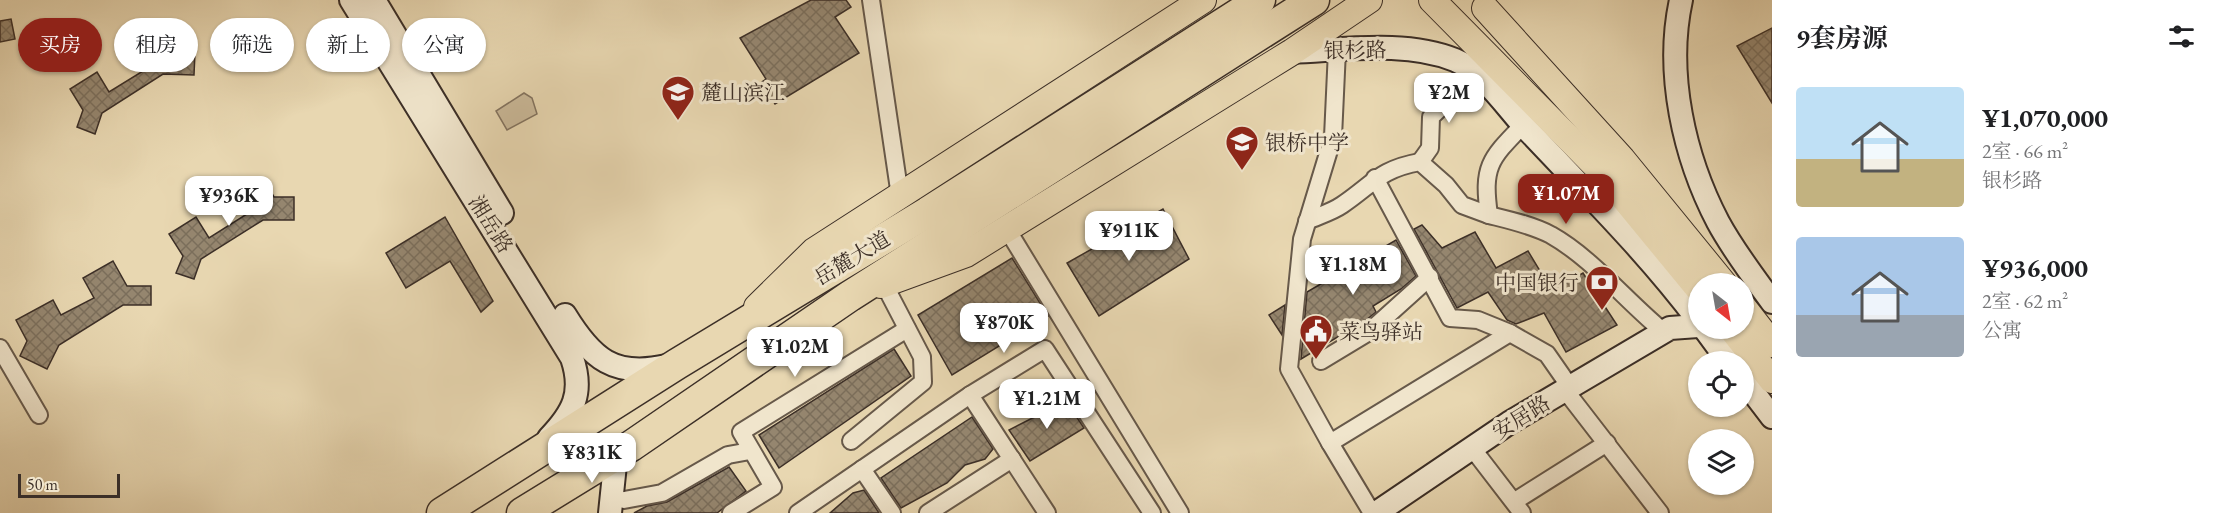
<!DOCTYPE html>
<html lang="zh">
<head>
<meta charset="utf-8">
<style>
  :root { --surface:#fff; --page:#f2f2f2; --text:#202124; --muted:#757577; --accent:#8f2418 }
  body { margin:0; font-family:"EB Garamond","Noto Serif SC",serif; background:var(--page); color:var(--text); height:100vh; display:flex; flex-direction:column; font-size:22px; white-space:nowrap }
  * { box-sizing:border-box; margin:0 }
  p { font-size:20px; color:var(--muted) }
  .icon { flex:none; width:33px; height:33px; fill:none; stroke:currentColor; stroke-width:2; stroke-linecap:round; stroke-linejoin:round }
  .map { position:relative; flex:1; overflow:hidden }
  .panel { display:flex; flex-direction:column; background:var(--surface); width:450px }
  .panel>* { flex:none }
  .banner { position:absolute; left:18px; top:18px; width:570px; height:54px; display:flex; gap:12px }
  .needle { width:39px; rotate:149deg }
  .controls { position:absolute; left:1688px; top:273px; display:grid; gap:12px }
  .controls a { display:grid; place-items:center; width:66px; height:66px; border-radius:50%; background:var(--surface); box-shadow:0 2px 4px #0004; font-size:30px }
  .scale { position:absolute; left:18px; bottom:15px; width:102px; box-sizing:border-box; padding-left:6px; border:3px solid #3c2f27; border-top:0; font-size:16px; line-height:21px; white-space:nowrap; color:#3c2f27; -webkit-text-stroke:4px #f0e5cc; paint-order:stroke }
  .price { position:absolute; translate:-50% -51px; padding:0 14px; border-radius:12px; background:#fff; color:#222; font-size:20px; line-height:39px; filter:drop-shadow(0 2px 3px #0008) }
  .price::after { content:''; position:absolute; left:50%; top:36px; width:18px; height:14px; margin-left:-9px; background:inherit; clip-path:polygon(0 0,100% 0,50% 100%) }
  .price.on { background:var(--accent); color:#fff }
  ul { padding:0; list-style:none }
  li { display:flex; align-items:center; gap:18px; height:150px; padding:0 24px }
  li span { display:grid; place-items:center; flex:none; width:168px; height:120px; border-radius:6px; color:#555 }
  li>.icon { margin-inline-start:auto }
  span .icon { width:72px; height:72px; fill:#fffc; stroke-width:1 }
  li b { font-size:26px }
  h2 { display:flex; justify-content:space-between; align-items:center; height:72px; padding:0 24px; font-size:26px }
  .tag { padding:0 21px; border-radius:27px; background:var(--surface); box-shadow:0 2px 4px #0004; font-size:21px; line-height:54px }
  .tag.on { background:var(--accent); color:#fff }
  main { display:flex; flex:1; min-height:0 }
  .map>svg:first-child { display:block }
  .green { fill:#cbba9a; stroke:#847460; stroke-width:1.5 }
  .building { fill:url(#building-cross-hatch); stroke:#3c2f27; stroke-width:1.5 }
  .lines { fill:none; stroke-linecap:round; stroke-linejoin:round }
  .street-casing { stroke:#67594a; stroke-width:20 }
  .secondary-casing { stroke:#3c2f27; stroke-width:26 }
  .primary-casing { stroke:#3c2f27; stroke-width:28 }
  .highway-casing { stroke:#3c2f27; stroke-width:33 }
  .street { stroke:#f0e5cc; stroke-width:16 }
  .secondary { stroke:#f0e5cc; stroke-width:22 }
  .primary { stroke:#e8d7b1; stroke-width:26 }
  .highway { stroke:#e8d7b1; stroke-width:30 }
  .labels { text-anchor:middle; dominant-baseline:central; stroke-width:6; stroke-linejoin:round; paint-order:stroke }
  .street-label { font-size:21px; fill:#3c2f27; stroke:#f0e5cc }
  .poi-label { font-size:21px; fill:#3c2f27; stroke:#f0e5cc; text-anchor:start }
</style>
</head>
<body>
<main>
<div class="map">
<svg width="1772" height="513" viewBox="0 0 1772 513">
  <defs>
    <pattern id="building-cross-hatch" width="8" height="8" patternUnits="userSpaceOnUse" patternTransform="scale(1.5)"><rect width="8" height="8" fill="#95866f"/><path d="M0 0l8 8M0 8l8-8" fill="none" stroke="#7b6e5b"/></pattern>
  </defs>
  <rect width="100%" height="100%" fill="#e8d7b1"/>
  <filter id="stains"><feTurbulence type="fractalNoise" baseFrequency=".00333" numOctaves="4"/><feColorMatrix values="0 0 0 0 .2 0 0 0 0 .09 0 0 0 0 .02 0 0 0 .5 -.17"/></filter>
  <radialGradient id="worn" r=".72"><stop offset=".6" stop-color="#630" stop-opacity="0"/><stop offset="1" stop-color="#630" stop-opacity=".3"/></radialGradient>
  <path class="green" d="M524,93L532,98L537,114L507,130L496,111Z"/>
  <g class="building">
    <path d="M811,0H846L851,7L835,17L859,53L775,104L762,82L766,79L740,38Z"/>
    <path d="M11,19L15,39L0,42V21Z"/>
    <path d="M1772,28V103L1737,46Z"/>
    <path d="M165,36L175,51L195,52L194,75L163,74L102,113L95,134L77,127L83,110L70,89L97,72L109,92L148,68L138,53Z"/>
    <path d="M265,182L274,197H294V220H263L201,259L194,279L176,273L183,256L169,234L196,217L209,238L247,214L238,199Z"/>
    <path d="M1163,209L1189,259L1099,316L1067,263Z"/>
    <path d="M445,217L493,301L481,312L450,261L406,288L386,253Z"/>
    <path d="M1422,225L1442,248L1475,232L1496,268L1528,251L1552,291L1583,273L1617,325L1566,352L1544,313L1516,324L1507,320L1488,292L1457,308L1414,229Z"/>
    <path d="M1396,240L1416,276L1401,289L1373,306L1376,312L1366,320L1301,359L1307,292Z"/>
    <path d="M1012,258L1048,316L952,375L918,315Z"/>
    <path d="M113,261L127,286H151V305H123L59,345L47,369L20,356L27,341L16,320L53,300L61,315L94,298L83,278Z"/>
    <path d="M1285,305L1282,335L1269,315Z"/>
    <path d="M894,349L911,376L779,468L759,435Z"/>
    <path d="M1066,401L1084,428L1030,461L1009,430Z"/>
    <path d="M972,417L993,449L985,459L965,465L947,483L901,508L881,478Z"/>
    <path d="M729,467L746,491L717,513H634L647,506L667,502Z"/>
    <path d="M864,490L879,513H830L853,493Z"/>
  </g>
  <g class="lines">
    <defs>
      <g id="street">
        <path d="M871,0L900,196"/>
        <path d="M1523,125C1490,159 1482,166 1489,215C1509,220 1532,225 1551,235C1592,258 1627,302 1664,332"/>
        <path d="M1420,162L1430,148L1431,117L1453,96L1479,77"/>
        <path d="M1375,178L1450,318L1478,320L1510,333L1547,354L1570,387"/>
        <path d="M1307,221C1318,216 1332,212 1342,205C1373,184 1380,169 1420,162L1446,185L1462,205L1489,215"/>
        <path d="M1007,229L1180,513"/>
        <path d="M0,348L39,415"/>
        <path d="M1321,361L1369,332L1430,277"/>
        <path d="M1565,390L1660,513"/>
        <path d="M970,395L1047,513"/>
        <path d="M851,441L923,382L922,357L884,284"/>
        <path d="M1330,443L1289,369L1302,239L1333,137L1337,50"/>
        <path d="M1472,448L1522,513"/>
        <path d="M862,469L892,513"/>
        <path d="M624,500L662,493L728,455L750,451"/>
        <path d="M1515,501L1607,443"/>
        <path d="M731,513L773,487L741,432L907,329"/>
        <path d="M798,513L970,395L1045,349L1152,513"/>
        <path d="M928,513L1012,459"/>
        <path d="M1372,513L1330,443L1510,333"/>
      </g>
      <g id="secondary">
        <path d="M351,0L572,358C584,393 573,413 549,438"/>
        <path d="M374,0L502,213"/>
        <path d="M1681,0C1665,73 1684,157 1718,222C1733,250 1753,276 1772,302"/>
        <path d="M1292,52C1344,50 1406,40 1455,60C1482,71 1505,105 1524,126C1583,189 1646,251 1698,320"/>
        <path d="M565,315C592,359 614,378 667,366"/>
        <path d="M1704,328L1729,362"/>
        <path d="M1743,379L1772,417"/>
        <path d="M610,513L616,455"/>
        <path d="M1376,513L1509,423L1670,328L1698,326"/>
      </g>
      <g id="primary">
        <path d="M1432,0L1605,175L1698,288"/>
        <path d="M1485,8L1622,159L1724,284"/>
        <path d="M881,285L966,254L1292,52L1369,0"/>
        <path d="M757,307L814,251L1203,0"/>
        <path d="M1743,307L1772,344"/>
        <path d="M1731,328L1772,380"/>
      </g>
      <g id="highway">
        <path d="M442,513L677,364L928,212L1260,0"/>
        <path d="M522,513L631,446L850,296L1314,0"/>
      </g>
    </defs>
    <use href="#street" class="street-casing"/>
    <use href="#secondary" class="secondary-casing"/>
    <use href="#primary" class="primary-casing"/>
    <use href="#highway" class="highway-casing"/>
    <use href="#street" class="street"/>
    <use href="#secondary" class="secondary"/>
    <use href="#primary" class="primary"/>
    <use href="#highway" class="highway"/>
  </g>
  <defs>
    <symbol id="school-pin" viewBox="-11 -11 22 30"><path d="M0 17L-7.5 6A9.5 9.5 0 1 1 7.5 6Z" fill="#8f2418" stroke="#f0e5cc"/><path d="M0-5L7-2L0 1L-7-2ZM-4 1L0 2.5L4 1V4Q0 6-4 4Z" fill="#fff"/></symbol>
    <symbol id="bank-pin" viewBox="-11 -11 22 30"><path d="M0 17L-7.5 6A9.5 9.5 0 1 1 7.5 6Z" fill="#8f2418" stroke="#f0e5cc"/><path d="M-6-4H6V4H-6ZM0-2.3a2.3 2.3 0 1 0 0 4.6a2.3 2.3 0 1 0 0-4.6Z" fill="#fff"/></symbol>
    <symbol id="civic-pin" viewBox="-11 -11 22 30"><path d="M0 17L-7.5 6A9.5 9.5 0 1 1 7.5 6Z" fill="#8f2418" stroke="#f0e5cc"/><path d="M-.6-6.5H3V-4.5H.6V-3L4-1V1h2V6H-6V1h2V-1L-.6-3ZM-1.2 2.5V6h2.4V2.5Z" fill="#fff"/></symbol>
  </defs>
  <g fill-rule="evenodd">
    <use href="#school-pin" x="659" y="73" width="38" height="52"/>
    <use href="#school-pin" x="1223" y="123" width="38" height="52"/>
    <use href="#bank-pin" x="1583" y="263" width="38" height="52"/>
    <use href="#civic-pin" x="1297" y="312" width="38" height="52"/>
  </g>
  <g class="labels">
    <g class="street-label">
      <text transform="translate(1355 50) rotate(-1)">银杉路</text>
      <text transform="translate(491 224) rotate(58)">湘岳路</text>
      <text transform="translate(852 258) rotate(-31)">岳麓大道</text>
      <text transform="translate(1521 417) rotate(-32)">安居路</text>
    </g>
    <g class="poi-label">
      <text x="701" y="92">麓山滨江</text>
      <text x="1265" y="142">银桥中学</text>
      <text x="1579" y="282" text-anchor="end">中国银行</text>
      <text x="1339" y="331">菜鸟驿站</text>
    </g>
  </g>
  <rect width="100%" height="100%" filter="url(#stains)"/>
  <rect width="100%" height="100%" fill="url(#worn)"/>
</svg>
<div class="controls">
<a><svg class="needle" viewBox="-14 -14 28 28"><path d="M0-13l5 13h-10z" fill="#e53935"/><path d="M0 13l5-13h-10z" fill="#757577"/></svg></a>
<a><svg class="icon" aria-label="locate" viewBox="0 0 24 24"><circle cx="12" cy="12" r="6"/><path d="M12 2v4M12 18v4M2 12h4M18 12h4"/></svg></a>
<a><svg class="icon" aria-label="layers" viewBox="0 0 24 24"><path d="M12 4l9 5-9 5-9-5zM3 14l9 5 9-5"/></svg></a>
</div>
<div class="scale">50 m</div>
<b class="price" style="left:1449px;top:124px">¥2M</b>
<b class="price on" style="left:1566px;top:225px">¥1.07M</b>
<b class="price" style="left:229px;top:227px">¥936K</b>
<b class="price" style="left:1129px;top:262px">¥911K</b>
<b class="price" style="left:1353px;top:296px">¥1.18M</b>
<b class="price" style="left:1004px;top:354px">¥870K</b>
<b class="price" style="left:795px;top:378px">¥1.02M</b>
<b class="price" style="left:1047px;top:430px">¥1.21M</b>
<b class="price" style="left:592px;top:484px">¥831K</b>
<div class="banner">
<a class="tag on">买房</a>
<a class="tag">租房</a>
<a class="tag">筛选</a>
<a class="tag">新上</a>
<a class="tag">公寓</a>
</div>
</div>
<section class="panel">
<h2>9套房源<svg class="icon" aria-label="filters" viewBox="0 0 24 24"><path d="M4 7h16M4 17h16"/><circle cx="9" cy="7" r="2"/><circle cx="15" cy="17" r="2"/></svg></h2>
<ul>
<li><span style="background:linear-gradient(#bfe0f5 60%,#c2b280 0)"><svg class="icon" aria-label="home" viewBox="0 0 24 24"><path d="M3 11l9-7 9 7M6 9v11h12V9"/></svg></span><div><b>¥1,070,000</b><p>2室 · 66 m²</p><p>银杉路</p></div></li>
<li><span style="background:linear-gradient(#a9c7e8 65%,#9aa5b1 0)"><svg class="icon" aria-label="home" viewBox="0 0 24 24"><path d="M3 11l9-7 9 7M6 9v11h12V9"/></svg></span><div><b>¥936,000</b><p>2室 · 62 m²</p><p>公寓</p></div></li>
</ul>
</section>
</main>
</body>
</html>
